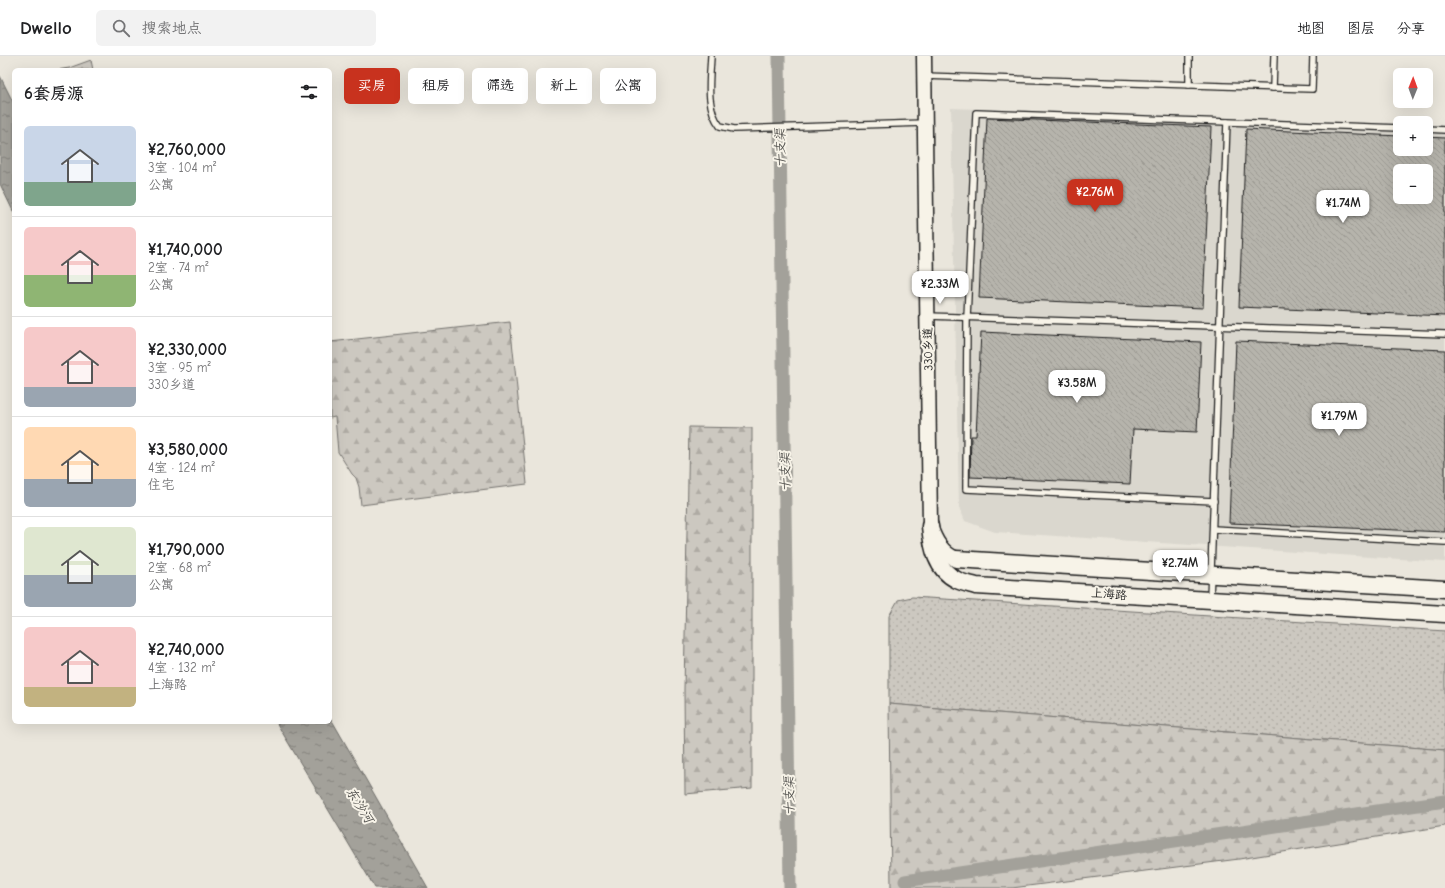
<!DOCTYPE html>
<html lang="zh">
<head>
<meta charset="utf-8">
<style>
  :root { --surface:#fff; --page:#f2f2f2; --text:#202124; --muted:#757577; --line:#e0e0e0; --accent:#c8321e }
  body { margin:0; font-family:"Comic Neue","LXGW WenKai TC",sans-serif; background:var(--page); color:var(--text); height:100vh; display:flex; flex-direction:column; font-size:15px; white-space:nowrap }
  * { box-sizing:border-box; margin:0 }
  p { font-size:13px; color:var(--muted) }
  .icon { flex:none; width:22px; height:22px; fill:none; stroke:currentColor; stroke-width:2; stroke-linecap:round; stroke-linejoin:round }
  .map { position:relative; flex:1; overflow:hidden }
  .details { position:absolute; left:12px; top:12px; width:320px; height:656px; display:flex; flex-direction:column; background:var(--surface); border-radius:6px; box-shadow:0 4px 16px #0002 }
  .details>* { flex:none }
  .banner { position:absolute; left:344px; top:12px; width:380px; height:36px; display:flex; gap:8px }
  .needle { width:26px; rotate:1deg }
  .controls { position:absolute; left:1393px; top:12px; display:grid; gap:8px }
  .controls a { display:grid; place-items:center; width:40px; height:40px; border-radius:6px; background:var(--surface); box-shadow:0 4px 16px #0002; font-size:20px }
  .price { position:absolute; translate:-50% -34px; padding:0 9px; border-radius:8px; background:#fff; color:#222; font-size:13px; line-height:26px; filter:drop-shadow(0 1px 2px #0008) }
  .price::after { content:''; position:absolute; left:50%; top:24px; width:12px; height:9px; margin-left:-6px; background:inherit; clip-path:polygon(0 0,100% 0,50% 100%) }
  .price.active { background:var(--accent); color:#fff }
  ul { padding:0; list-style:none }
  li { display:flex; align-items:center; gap:12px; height:100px; padding:0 12px }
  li+li { border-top:1px solid var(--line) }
  li span { display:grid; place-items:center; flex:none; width:112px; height:80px; border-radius:6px; color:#555 }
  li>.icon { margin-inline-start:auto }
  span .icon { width:48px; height:48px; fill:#fffc; stroke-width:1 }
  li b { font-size:17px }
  h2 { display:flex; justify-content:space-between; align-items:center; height:48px; padding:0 12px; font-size:17px }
  .chip { padding:0 14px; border-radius:6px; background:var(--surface); box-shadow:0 4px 16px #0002; font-size:14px; line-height:36px }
  .chip.active { background:var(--accent); color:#fff }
  header { display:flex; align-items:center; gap:24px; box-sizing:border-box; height:56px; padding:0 20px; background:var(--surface); border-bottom:1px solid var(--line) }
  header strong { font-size:19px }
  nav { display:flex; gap:22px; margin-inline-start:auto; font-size:14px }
  .search { width:280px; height:36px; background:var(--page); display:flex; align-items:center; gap:10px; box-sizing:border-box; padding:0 14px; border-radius:6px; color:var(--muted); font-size:15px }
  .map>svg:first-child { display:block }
  .built { fill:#dad7ce; fill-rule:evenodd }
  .grass { fill:url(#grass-dots); stroke:#74726e }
  .forest { fill:url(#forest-firs); stroke:#74726e }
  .water { fill:url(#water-ripples); stroke:#6d6c68 }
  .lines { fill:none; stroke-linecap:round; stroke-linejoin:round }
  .canal { stroke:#a3a19a; stroke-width:13 }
  .building { fill:url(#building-back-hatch); stroke:#1c1c1c; fill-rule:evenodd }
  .service-casing { stroke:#1c1c1c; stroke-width:8 }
  .tertiary-casing { stroke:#1c1c1c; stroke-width:17 }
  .secondary-casing { stroke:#1c1c1c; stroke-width:19 }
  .service { stroke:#f7f3e8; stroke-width:5.5 }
  .tertiary { stroke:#f7f3e8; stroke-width:14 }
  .secondary { stroke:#f7f3e8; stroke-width:16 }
  .labels { text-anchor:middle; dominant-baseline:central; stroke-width:4; stroke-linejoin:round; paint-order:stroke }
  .street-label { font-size:12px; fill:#1c1c1c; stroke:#f7f3e8 }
  .water-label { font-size:13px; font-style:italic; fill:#52514e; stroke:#f7f3e8 }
</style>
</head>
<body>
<header>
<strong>Dwello</strong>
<div class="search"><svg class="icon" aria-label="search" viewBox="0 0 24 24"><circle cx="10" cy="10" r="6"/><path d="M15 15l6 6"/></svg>搜索地点</div>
<nav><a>地图</a><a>图层</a><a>分享</a></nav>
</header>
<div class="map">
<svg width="1445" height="832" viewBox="0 0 1445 832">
  <defs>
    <pattern id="grass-dots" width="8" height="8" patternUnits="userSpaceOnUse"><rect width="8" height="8" fill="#ccc8c0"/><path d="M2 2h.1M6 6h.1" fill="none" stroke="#afaba4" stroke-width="1.8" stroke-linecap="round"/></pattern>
    <pattern id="forest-firs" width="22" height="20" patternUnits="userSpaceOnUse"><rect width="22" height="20" fill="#ccc8c0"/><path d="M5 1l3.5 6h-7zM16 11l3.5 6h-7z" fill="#afaba4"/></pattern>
    <pattern id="water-ripples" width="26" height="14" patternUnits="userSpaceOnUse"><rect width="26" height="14" fill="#a3a19a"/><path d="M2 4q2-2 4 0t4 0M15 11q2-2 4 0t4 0" fill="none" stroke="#84827d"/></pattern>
    <pattern id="building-back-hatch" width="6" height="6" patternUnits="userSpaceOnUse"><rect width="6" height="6" fill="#b6b4ac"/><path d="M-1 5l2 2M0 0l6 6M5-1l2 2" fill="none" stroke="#9c9a93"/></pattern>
  </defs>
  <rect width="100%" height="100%" fill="#eae6dc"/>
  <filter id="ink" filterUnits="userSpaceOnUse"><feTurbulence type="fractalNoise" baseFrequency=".025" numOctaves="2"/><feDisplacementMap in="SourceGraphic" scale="8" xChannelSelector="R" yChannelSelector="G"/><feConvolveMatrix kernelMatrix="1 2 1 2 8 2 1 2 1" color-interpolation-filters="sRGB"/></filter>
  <g filter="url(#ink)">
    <path class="built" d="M951,52L1400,68V93H1426V69L1445,70V506L995,476L965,465L959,451ZM1400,115H1426V141H1400Z"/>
    <path class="grass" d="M912,541L1445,575V694L889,648V560L898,544Z"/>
    <g class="forest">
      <path d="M91,4L93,14H57L69,12Z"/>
      <path d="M510,266L527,428L361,449L359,431L356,422L352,418L338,396L335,361L330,362V286Z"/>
      <path d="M689,371L752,372V732L685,738L684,634Z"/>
      <path d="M889,648L1445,694V770L1239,803L1012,832H891Z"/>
    </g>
    <g class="water">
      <path d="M0,20L14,48V157L0,128Z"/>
      <path d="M330,661L428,832H375L276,666H330Z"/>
    </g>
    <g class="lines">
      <g class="canal">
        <path d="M779,0L790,832"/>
        <path d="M905,825L1445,745"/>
      </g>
    </g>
    <g class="building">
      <path d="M987,62L1211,71L1203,252L979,242Z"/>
      <path d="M1246,73L1400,80V93H1426V81L1445,82V260L1239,251ZM1400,115H1426V141H1400Z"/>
      <path d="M981,276L1201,286L1197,376L1133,373L1130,428L970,421L971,380H976Z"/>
      <path d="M1236,285L1445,294V476L1229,467Z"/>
    </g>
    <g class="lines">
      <defs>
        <g id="service">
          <path d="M711,0C710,23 705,51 720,70L734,73L925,67"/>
          <path d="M1189,0V29"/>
          <path d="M924,20L1312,33L1313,0"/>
          <path d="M1273,32L1274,0"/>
          <path d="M1426,73L1445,74"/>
          <path d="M928,260L1445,278"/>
          <path d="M1214,445L966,433L967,262L976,57L1400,72"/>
          <path d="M1213,473L1445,486"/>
          <path d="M1210,543L1227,66"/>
        </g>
        <path id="tertiary" d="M924,0L930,470C935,484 941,496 956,503"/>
        <g id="secondary">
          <path d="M930,470C932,491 936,514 957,524C963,527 969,528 976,530L1445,558"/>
          <path d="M956,503L1445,533"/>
        </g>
      </defs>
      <use href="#service" class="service-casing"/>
      <use href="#tertiary" class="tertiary-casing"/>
      <use href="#secondary" class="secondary-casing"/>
      <use href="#service" class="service"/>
      <use href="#tertiary" class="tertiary"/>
      <use href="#secondary" class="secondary"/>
    </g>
  </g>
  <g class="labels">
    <g class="street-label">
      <text transform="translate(928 293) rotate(-91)">330乡道</text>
      <text transform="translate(1109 538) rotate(4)">上海路</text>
    </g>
    <g class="water-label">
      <text transform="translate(780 92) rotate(-91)">十支渠</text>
      <text transform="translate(785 416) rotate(-91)">十支渠</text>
      <text transform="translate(789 740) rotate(-91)">十支渠</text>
      <text transform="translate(360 749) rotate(58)">东沙河</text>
    </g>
  </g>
</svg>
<div class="controls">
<a><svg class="needle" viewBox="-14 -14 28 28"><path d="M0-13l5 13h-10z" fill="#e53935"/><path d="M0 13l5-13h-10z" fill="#757577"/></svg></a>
<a>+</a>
<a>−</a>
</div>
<b class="price active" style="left:1095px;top:157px">¥2.76M</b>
<b class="price" style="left:1343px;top:168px">¥1.74M</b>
<b class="price" style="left:940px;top:249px">¥2.33M</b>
<b class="price" style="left:1077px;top:348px">¥3.58M</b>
<b class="price" style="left:1339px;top:381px">¥1.79M</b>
<b class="price" style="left:1180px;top:528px">¥2.74M</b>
<div class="banner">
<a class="chip active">买房</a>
<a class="chip">租房</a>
<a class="chip">筛选</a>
<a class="chip">新上</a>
<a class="chip">公寓</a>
</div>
<section class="details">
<h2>6套房源<svg class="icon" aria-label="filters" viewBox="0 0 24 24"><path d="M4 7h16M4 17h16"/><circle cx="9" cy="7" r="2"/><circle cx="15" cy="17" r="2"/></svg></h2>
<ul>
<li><span style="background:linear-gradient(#c9d6e8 70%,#7fa58c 0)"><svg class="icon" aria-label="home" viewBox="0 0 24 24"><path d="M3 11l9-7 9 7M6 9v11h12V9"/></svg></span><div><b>¥2,760,000</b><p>3室 · 104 m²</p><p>公寓</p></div></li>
<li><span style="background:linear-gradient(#f6c9c9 60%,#8fb573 0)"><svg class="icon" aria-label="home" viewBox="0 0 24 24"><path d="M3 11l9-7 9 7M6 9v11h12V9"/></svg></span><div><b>¥1,740,000</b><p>2室 · 74 m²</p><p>公寓</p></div></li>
<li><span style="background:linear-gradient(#f6c9c9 75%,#9aa5b1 0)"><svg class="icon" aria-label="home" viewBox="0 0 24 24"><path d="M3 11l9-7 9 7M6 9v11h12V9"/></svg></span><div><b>¥2,330,000</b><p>3室 · 95 m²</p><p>330乡道</p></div></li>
<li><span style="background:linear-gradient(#ffd9b3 65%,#9aa5b1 0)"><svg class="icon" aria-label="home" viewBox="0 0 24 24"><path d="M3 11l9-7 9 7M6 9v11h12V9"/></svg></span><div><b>¥3,580,000</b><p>4室 · 124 m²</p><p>住宅</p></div></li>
<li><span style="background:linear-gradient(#dfe7d0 60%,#9aa5b1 0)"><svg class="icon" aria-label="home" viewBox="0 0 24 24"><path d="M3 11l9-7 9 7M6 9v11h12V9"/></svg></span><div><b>¥1,790,000</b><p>2室 · 68 m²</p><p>公寓</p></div></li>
<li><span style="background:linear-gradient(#f6c9c9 75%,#c2b280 0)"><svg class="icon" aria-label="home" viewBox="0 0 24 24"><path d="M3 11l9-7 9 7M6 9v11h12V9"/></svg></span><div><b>¥2,740,000</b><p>4室 · 132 m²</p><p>上海路</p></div></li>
</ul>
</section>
</div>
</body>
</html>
